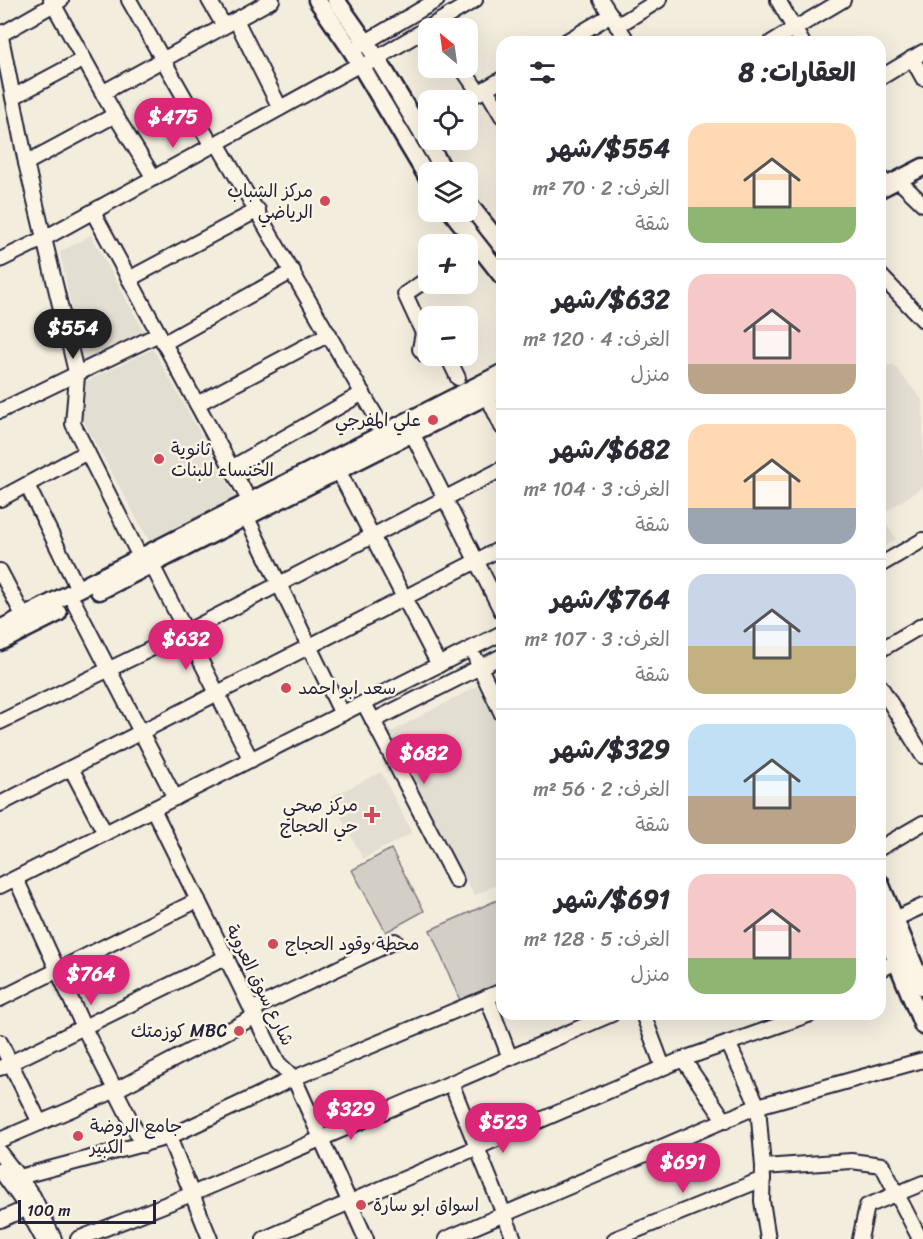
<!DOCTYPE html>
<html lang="ar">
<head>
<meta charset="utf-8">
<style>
  :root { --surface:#fff; --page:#f2f2f3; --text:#2b2b33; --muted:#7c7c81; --line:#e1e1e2; --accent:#db2777 }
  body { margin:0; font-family:Sriracha,"Playpen Sans Arabic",sans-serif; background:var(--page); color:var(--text); direction:rtl; height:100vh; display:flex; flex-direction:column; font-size:22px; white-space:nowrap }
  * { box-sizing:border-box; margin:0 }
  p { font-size:20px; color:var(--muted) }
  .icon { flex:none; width:33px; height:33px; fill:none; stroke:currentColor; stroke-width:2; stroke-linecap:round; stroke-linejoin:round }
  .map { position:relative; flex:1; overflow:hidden; direction:ltr }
  .sheet { position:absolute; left:496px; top:36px; width:390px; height:984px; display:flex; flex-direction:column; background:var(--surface); border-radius:18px; box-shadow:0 6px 24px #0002; direction:rtl }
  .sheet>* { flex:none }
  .needle { width:39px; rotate:331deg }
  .buttons { position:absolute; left:418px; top:18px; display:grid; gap:12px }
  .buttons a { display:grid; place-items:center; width:60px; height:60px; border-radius:12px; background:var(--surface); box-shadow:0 6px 24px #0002; font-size:30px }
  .scale { position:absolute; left:18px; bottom:15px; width:138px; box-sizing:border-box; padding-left:6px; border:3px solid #22223b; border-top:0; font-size:16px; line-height:21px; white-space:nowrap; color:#22223b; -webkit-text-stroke:4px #fcf5e5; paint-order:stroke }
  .price { position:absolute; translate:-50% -51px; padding:0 14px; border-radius:21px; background:var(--accent); color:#fff; font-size:20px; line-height:39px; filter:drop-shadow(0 2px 3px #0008) }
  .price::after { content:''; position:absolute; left:50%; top:36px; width:18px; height:14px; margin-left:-9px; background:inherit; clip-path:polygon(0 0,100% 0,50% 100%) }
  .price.current { background:#222; color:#fff }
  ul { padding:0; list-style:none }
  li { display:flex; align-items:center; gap:18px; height:150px; padding:0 30px }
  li+li { border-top:2px solid var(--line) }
  li span { display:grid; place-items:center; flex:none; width:168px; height:120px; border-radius:18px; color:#555 }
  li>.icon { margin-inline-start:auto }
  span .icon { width:72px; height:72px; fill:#fffc; stroke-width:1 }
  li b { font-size:26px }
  h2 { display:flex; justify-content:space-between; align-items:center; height:72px; padding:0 30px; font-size:26px }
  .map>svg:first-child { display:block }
  .built { fill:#e3ded2 }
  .green { fill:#d4cfc6; stroke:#7b7880; stroke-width:1.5 }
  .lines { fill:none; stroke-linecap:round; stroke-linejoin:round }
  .minor-casing { stroke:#22223b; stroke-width:18 }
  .major-casing { stroke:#22223b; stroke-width:21 }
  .minor { stroke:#fcf5e5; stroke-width:14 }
  .major { stroke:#fcf5e5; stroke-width:16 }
  .poi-dot { fill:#d1495b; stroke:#fcf5e5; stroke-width:2 }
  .labels { text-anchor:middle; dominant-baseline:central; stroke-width:5; stroke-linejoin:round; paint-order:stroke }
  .poi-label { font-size:18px; fill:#22223b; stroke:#fcf5e5; text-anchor:start }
  .street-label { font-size:18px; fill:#22223b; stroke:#fcf5e5 }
</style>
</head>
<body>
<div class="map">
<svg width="923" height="1239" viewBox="0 0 923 1239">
  <rect width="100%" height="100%" fill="#f3edde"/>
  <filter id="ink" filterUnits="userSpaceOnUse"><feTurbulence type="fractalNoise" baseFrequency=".0167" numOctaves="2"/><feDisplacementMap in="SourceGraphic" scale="12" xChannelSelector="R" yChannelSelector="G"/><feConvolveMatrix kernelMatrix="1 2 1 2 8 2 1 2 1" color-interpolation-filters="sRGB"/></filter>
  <g filter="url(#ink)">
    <g class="built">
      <path d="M91,235L146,335L83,365L60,252Z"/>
      <path d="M153,349L239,503L152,546L80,415L81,384Z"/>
      <path d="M893,364L923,401V487L881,515L896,539L881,549V369Z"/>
      <path d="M479,685L502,731V882L474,896L389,733Z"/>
      <path d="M381,772L412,833L363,859L331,797Z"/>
    </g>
    <g class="green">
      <path d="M391,849L424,911L386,932L352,870Z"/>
      <path d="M502,898V988L462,1005L430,930Z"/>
    </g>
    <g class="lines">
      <defs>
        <g id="minor">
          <path d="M51,0L115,115L154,178"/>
          <path d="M129,0L212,146"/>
          <path d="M209,0L224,26"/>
          <path d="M601,0L628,42"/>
          <path d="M778,0L802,42"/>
          <path d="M236,20L280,108"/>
          <path d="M617,26L659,0"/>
          <path d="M0,32L26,163L77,376L73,424L140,557"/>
          <path d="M0,35L61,0"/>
          <path d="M565,42L611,15"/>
          <path d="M772,42L843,0"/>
          <path d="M359,46L437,0"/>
          <path d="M912,58L923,78"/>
          <path d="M362,67L475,0"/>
          <path d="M462,68L479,93"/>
          <path d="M880,78L923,52"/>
          <path d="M486,89L502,116"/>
          <path d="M102,93L272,0"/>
          <path d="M13,97L84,59"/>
          <path d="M466,100L502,79"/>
          <path d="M217,143L385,432"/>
          <path d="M26,163L115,115"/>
          <path d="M880,177L882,179"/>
          <path d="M898,180L923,204"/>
          <path d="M93,212L250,502"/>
          <path d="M468,257L481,250"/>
          <path d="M0,260L43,239L360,64"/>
          <path d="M880,275L923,320"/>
          <path d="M429,278L405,294L423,333L420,349L425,355H429"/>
          <path d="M129,279L258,210"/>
          <path d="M164,343L293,271"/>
          <path d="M431,356L448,357L458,378"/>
          <path d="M487,395L502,427"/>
          <path d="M197,404L329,334"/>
          <path d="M0,411L159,334"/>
          <path d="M412,433L502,612"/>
          <path d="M231,468L363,393"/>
          <path d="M338,470L439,665"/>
          <path d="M27,485L78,589"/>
          <path d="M0,499L87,452"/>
          <path d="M247,518L342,714"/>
          <path d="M152,565L251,760"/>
          <path d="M880,565L923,540"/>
          <path d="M0,571L24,617"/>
          <path d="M75,604L175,798"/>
          <path d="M880,650L923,625"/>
          <path d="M476,659L502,714"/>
          <path d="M880,686L923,756"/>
          <path d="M364,703L456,881"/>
          <path d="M373,721L502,656"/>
          <path d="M0,722L184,633L502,469"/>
          <path d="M71,768L105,833"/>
          <path d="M0,804L502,548"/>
          <path d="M153,809L278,1063L294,1078L366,1239"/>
          <path d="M880,848L923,823"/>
          <path d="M16,879L84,1028L143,1145"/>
          <path d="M0,886L502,633"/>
          <path d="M897,918L923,906"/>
          <path d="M880,970L898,961"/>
          <path d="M487,997L510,1058"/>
          <path d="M0,999L198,900"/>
          <path d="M253,1009L395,941"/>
          <path d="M643,1014L663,1067"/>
          <path d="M0,1042L40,1123"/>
          <path d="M728,1043L758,1106L763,1167L762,1201L768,1239"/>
          <path d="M683,1059L811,1014"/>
          <path d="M0,1068L227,957"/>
          <path d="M451,1083L514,1239"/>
          <path d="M169,1137L210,1239"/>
          <path d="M0,1140L114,1091L256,1016"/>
          <path d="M0,1153L33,1196L54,1239"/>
          <path d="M763,1167L851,1161L882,1165L920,1239"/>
          <path d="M0,1170L23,1202L43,1239"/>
          <path d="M19,1177L169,1137L294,1078L502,991"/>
          <path d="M0,1220L27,1208"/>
          <path d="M78,1239L192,1194L612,1014"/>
          <path d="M264,1239L683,1059L725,1121"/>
          <path d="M446,1239L758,1106L923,1060"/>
          <path d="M615,1239L763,1179"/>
          <path d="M860,1239L867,1206L923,1183"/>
        </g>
        <g id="major">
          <path d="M317,0L352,51L429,180"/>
          <path d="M336,0L377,58L445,172"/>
          <path d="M880,189L923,167"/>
          <path d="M468,203L502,246"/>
          <path d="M452,212L502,276"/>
          <path d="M99,591L502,388"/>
          <path d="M0,629L502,373"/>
          <path d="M0,642L58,613"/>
          <path d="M880,883L923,987"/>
          <path d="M880,921L923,1026"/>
        </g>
      </defs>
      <use href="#minor" class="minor-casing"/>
      <use href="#major" class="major-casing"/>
      <use href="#minor" class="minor"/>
      <use href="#major" class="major"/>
    </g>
  </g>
  <g class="poi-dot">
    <circle cx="325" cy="201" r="6"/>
    <circle cx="433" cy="420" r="6"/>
    <circle cx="159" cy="459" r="6"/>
    <circle cx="286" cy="688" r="6"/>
    <path d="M369 806h6v6h6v6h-6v6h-6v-6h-6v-6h6z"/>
    <circle cx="273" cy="944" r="6"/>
    <circle cx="239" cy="1031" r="6"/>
    <circle cx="78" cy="1136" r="6"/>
    <circle cx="361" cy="1205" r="6"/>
  </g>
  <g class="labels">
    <g class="poi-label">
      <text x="313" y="191" text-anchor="end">مركز الشباب<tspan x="313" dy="21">الرياضي</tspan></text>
      <text x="421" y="420" text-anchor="end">علي المفرجي</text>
      <text x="171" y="449">ثانوية<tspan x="171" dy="21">الخنساء للبنات</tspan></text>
      <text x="298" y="688">سعد ابو احمد</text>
      <text x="358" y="805" text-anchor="end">مركز صحي<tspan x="358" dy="21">حي الحجاج</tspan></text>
      <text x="285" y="944">محطة وقود الحجاج</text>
      <text x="227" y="1031" text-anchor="end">كوزمتك MBC</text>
      <text x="90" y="1126">جامع الروضة<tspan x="90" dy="21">الكبير</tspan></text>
      <text x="373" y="1205">اسواق ابو سارة</text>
    </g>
    <g class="street-label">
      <text transform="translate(260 985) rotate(64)">شارع سوق العروبة</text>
    </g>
  </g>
</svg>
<div class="buttons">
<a><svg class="needle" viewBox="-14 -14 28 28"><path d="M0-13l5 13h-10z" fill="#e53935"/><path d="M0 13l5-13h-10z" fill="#7c7c81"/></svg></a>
<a><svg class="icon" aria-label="locate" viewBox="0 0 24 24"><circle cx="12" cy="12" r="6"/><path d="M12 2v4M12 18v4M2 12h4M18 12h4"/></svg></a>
<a><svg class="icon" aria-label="layers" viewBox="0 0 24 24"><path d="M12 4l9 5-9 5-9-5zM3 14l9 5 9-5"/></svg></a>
<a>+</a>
<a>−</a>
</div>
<div class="scale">100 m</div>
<b class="price" style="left:173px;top:149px">$475</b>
<b class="price current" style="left:73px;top:360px">$554</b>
<b class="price" style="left:186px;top:671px">$632</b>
<b class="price" style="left:424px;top:785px">$682</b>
<b class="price" style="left:91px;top:1006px">$764</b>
<b class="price" style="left:351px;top:1141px">$329</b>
<b class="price" style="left:503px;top:1154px">$523</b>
<b class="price" style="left:683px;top:1194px">$691</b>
<section class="sheet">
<h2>العقارات: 8<svg class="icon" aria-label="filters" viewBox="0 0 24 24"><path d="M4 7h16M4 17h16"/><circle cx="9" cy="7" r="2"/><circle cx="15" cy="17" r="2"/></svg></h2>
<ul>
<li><span style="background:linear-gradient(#ffd9b3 70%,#8fb573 0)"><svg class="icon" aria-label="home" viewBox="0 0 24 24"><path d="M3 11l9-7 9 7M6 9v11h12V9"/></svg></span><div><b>$554/شهر</b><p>الغرف: 2 · 70 m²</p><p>شقة</p></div></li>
<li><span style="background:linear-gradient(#f6c9c9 75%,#b9a48a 0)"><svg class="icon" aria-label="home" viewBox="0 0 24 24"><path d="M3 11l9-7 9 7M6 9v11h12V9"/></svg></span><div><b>$632/شهر</b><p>الغرف: 4 · 120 m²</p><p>منزل</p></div></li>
<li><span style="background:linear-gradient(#ffd9b3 70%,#9aa5b1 0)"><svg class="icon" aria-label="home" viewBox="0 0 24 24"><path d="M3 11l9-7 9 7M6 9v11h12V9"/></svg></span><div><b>$682/شهر</b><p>الغرف: 3 · 104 m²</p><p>شقة</p></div></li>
<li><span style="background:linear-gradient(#c9d6e8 60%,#c2b280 0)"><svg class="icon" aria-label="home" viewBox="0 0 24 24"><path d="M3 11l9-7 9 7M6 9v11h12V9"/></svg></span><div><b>$764/شهر</b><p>الغرف: 3 · 107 m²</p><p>شقة</p></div></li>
<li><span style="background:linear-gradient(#bfe0f5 60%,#b9a48a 0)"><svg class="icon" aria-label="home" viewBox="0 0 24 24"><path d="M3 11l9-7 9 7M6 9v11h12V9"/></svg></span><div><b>$329/شهر</b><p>الغرف: 2 · 56 m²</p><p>شقة</p></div></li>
<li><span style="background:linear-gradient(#f6c9c9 70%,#8fb573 0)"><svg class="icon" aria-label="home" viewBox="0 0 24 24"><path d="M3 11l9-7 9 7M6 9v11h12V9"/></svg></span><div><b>$691/شهر</b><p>الغرف: 5 · 128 m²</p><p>منزل</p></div></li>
</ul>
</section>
</div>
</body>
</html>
